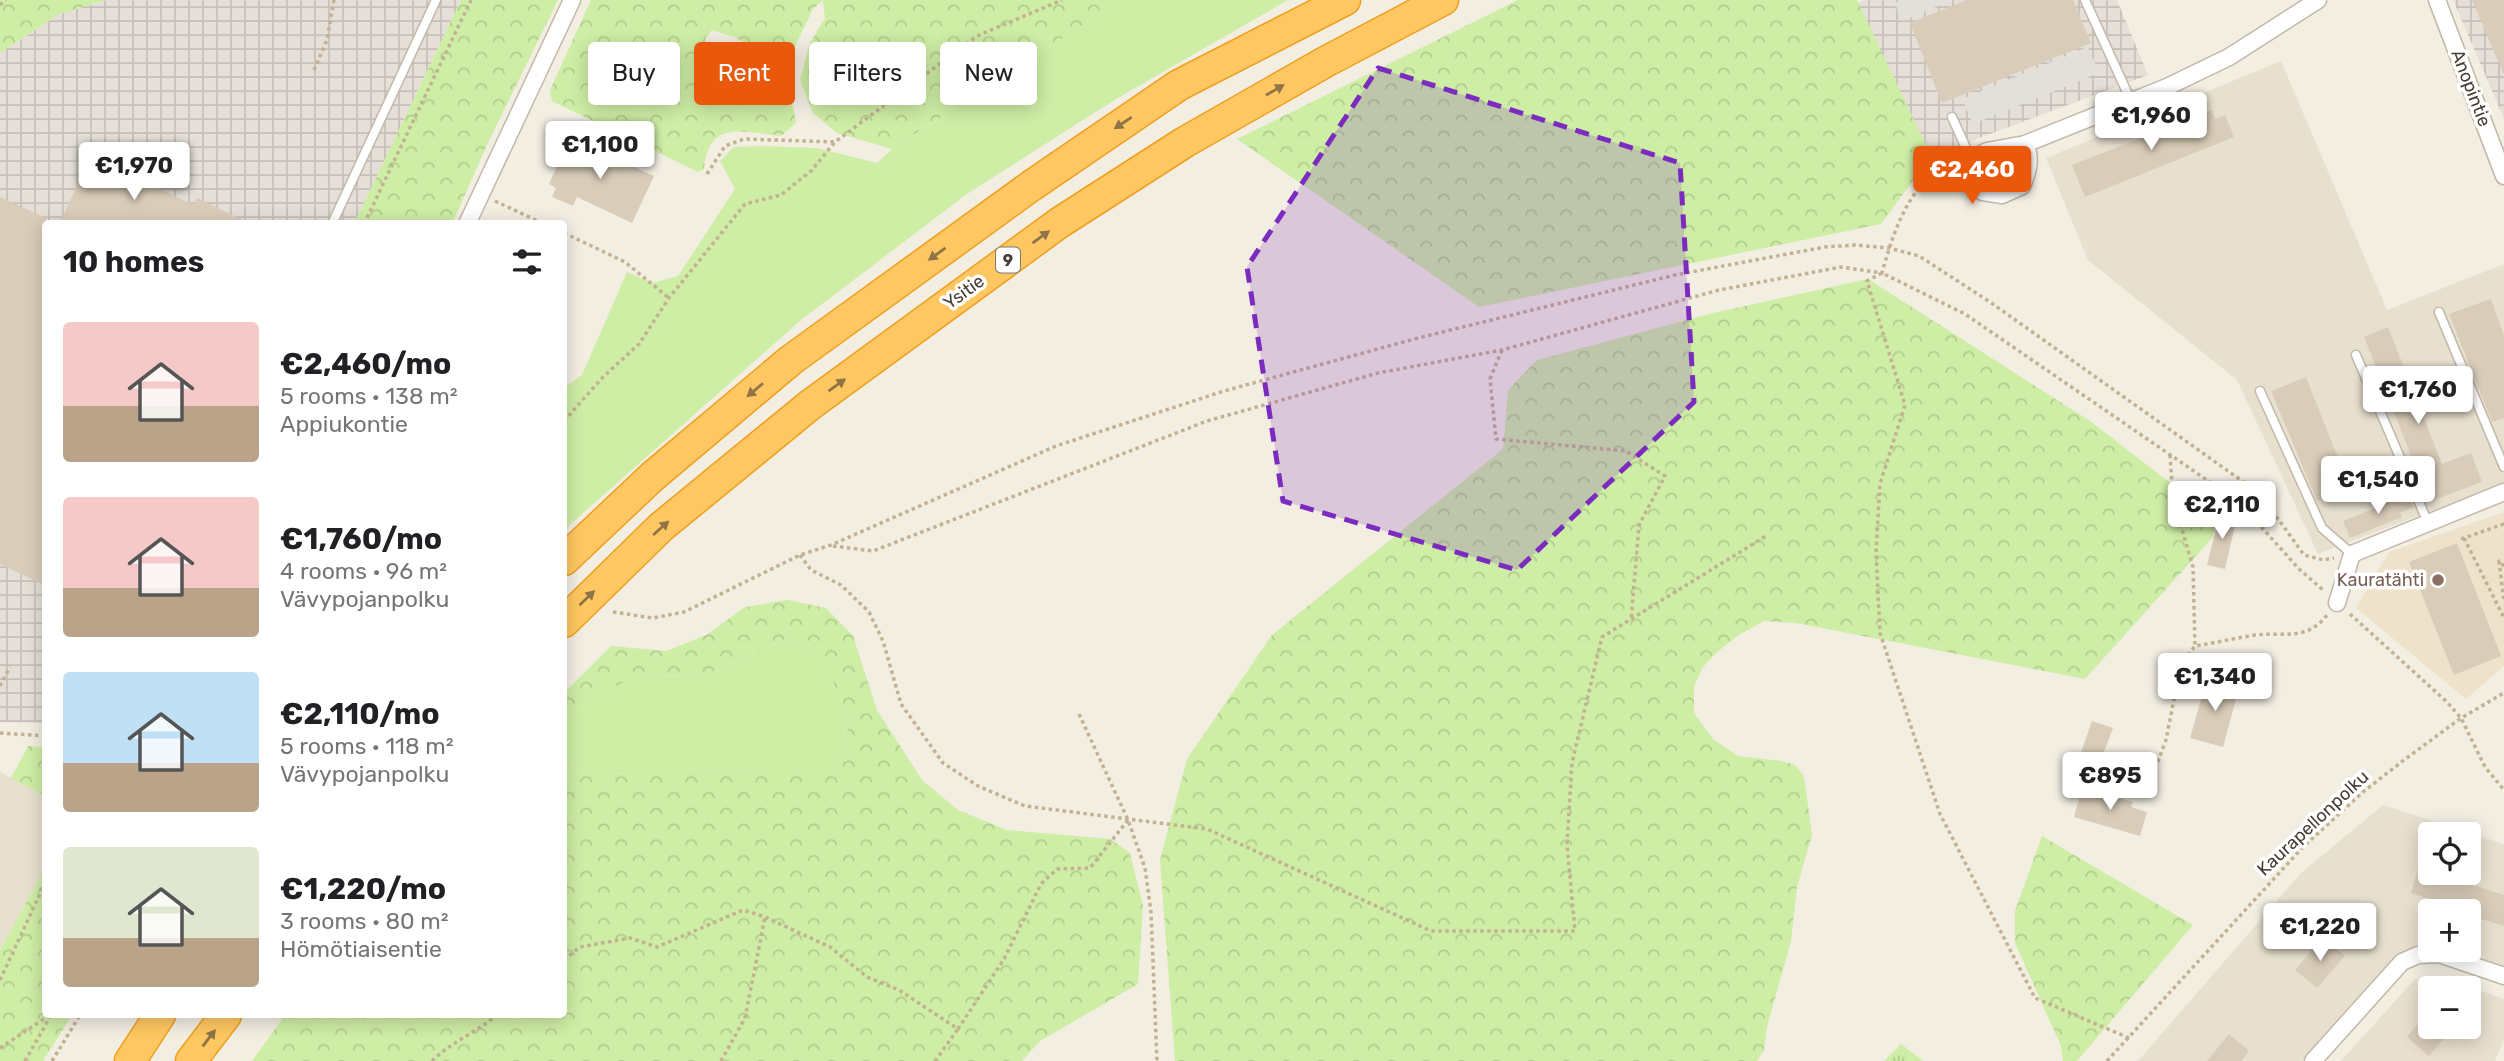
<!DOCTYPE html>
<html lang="en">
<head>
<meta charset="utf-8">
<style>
  :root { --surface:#fff; --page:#f6f6f6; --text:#202124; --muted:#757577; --accent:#ea580c }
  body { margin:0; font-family:Rubik,sans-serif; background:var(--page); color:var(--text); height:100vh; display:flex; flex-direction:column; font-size:26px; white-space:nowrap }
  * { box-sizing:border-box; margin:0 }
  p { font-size:23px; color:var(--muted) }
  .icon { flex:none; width:38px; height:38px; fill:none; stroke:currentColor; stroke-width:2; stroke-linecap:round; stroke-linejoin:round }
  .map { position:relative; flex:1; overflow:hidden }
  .sheet { position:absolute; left:42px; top:220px; width:525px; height:798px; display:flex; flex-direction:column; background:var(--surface); border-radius:7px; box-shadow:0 4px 18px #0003 }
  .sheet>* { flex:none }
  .top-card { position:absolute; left:588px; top:42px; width:665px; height:63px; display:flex; gap:14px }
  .fabs { position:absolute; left:2418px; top:822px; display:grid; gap:14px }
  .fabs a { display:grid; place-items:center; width:63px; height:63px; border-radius:7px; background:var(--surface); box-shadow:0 4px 18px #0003; font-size:35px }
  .price { position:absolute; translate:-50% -60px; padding:0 16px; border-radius:7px; background:#fff; color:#222; font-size:23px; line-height:46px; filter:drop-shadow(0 2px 4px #0008) }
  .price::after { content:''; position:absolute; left:50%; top:42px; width:21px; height:16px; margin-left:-10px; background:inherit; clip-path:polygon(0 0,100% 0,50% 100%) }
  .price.active { background:var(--accent); color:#fff }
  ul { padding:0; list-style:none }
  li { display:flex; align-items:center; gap:21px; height:175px; padding:0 21px }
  li span { display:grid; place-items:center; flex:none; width:196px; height:140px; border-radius:7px; color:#555 }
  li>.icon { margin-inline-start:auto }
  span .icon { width:84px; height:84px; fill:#fffc; stroke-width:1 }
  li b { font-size:30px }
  h2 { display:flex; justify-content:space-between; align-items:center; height:84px; padding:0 21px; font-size:30px }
  .chip { padding:0 24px; border-radius:7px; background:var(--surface); box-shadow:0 4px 18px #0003; font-size:24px; line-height:63px }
  .chip.active { background:var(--accent); color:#fff }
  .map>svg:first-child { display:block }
  .residential { fill:#e8e0cf; fill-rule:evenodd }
  .industrial { fill:url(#industrial-grid) }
  .education { fill:#eee3ca }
  .grass { fill:#ceeda5 }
  .forest { fill:url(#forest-crowns) }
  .park { fill:url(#park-tufts) }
  .parking { fill:#e3e0db }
  .building { fill:#d9ccb9 }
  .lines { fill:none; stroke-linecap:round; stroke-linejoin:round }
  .lane-casing { stroke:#c2b8a7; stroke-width:11 }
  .street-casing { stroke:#c2b8a7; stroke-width:19 }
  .highway-casing { stroke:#ef9f20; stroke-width:33 }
  .path { stroke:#c3b193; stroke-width:3.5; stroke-dasharray:3.5 3.5; stroke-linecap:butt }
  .lane { stroke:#fff; stroke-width:8 }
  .street { stroke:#fff; stroke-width:16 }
  .highway { stroke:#ffc761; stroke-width:30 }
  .oneway { fill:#8f7445 }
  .marked { fill:#7b2cbf; fill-opacity:0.2; stroke:#7b2cbf; stroke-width:5; stroke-dasharray:14 9; stroke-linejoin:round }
  .education-dot { fill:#8d6e63; stroke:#fff; stroke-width:2.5 }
  .labels { text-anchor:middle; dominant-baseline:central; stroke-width:7; stroke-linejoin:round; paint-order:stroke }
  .shield { fill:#fff; stroke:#7d7770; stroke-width:2 }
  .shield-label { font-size:16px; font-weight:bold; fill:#453d32 }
  .street-label { font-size:18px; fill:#453d32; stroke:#fff }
  .education-label { font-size:18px; fill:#785e54; stroke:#fff; text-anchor:end }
</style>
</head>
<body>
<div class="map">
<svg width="2504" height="1061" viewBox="0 0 2504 1061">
  <defs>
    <pattern id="industrial-grid" width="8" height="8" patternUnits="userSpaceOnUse" patternTransform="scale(1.75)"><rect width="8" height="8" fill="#e5dfd8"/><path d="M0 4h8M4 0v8" fill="none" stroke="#c6c0ba"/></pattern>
    <pattern id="forest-crowns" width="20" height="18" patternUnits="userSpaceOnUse" patternTransform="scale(1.75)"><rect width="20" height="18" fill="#ceeda5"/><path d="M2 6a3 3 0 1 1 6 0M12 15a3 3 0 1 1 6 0" fill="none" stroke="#b2cc8e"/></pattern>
    <pattern id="park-tufts" width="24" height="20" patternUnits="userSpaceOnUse" patternTransform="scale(1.75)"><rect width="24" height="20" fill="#ceeda5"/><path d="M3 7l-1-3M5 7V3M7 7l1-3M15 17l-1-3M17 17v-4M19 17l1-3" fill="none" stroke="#b2cc8e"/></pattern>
  </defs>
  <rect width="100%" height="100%" fill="#f3eee2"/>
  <g class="residential">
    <path d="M2281,61L2387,310L2504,264V483L2318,554L2237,380L2088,260L2046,158Z"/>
    <path d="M0,772L46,796L45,868L0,950Z"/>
    <path d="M2383,805L2504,844V968L2455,950H2469V912H2431V950L2396,959L2302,1061H2138L2301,873ZM2431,835H2469V873H2431Z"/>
    <path d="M2439,976L2504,999V1039L2495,1061H2341L2415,979ZM2431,989H2469V1027H2431Z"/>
  </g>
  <g class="industrial">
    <path d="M106,0H461L354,224H46L45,723L0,722V53L59,14Z"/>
    <path d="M1865,0H2117L2148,75L1931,156L1858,3Z"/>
    <path d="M2453,0H2504V119Z"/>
  </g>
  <path class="education" d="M2504,512V666L2466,699L2356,608L2389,552Z"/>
  <g class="grass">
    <path d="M1120,0H1288L1116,99L967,194L801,320L564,530V388L582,375L627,272L652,283L678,276L735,189L720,161L734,147L759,146L817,148L877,163L892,149L970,98L1018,46L1042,52Z"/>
    <path d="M786,639L822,658L850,719L837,770L817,774H767L703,770L607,774L564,766V720L596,697L635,676L701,677Z"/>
  </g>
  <g class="forest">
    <path d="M0,0H106L59,14L0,53Z"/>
    <path d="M461,0H558L486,147L452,224H354Z"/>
    <path d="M591,0H1120L1042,52L1018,46L970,98L892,149L837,133L813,113L800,80L810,43L825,18L823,0L813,9L789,59L780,62L734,37L712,30L705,39L709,49C755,63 790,69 796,123L781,136C744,132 708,119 704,169L698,172L552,101L550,90Z"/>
    <path d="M1518,0H1857L1931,156L1881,224L1479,307L1237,139Z"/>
    <path d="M1868,279L2090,421L2217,519L2212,538L2085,679L1796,623L1764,621L1739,635L1717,652L1703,667L1694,686V713L1713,739L1738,756L1782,761L1795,765L1804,776L1812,835L1797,887L1791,941L1767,1027L1764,1050L1757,1061H1175L1160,860L1187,759L1272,635L1503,449L1508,390L1537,360L1713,313Z"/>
    <path d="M788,600L826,608L853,636L877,710L922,780L958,810L1007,830L1110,839L1130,853L1143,906L1138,984L1040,1041L1022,1061H252L285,1015H564V766L607,774L703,770L767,774H817L837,770L850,719L822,658L786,639L701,677L635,676L596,697L564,720V693L611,646L666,651L706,635L745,607Z"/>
    <path d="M28,746L45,747V796L11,778Z"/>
    <path d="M2042,836L2193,925L2077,1061H2063L2061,1046L2015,943V911Z"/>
    <path d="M45,868L46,1015H72L43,1061H0V950Z"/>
  </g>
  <path class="park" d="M1901,1044L1923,1061H1884Z"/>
  <g class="parking">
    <path d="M1902,0H1953L1902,21L1895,3Z"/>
    <path d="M2088,47L2099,73L1973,124L1962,99Z"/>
  </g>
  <g class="building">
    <path d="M1967,0H2073L2091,43L1942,103L1910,23Z"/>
    <path d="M2472,0H2504V75Z"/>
    <path d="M2212,110L2215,119L2225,115L2234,137L2085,197L2072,165Z"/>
    <path d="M570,138L654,176L632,223L577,197L573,206L552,197L556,188L549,184Z"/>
    <path d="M91,157L194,205L197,198L251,224H59Z"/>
    <path d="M0,197L46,218V586L0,564Z"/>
    <path d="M2491,299L2504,336V418L2492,422L2449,314Z"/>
    <path d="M2388,327L2442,464L2471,453L2482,482L2426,503L2414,474L2418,473L2364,337Z"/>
    <path d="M2306,377L2350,488L2317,501L2271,391Z"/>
    <path d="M2408,494L2414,507L2400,513L2402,517L2350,538L2343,521Z"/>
    <path d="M2220,513L2237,517L2225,569L2207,565Z"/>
    <path d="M2457,543L2501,656L2454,675L2409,562Z"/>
    <path d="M2207,679L2239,688L2223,747L2190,738Z"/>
    <path d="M2092,721L2113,728L2090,788L2073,781L2083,755H2080Z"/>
    <path d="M2082,788L2133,802L2131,807L2147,812L2140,836L2074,817Z"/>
    <path d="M2427,839H2431V873H2465L2463,882L2504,895V926L2475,917L2477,912H2436L2439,902L2411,893Z"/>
    <path d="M2323,938L2345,956L2317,988L2295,970Z"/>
    <path d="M2431,1009V1027H2453L2429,1056L2407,1037Z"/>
    <path d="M2229,1034L2249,1051L2241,1061H2207Z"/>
  </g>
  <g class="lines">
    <defs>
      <g id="lane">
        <path d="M2085,0L2131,101"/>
        <path d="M1952,117L1971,159"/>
        <path d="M332,224L436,0"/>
        <path d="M2439,312L2504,467"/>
        <path d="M2356,355L2428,523"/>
        <path d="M2260,391L2322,528L2352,554"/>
      </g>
      <g id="street">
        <path d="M2437,0L2504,176"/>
        <path d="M2025,144C2032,159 2028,172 2022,186L2002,195L1983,192L1974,176L1971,159L1987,151L2025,144L2167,87L2229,57L2318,0"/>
        <path d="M467,224L572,0"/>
        <path d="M2337,603L2352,554L2504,492"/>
        <path d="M2313,1061L2402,962L2418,955L2439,954L2504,976"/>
      </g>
      <g id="highway">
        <path d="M564,560L653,476L791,360L1031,186L1179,85L1345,0"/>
        <path d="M564,622L661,527L810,405L1059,223L1185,142L1327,61L1443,0"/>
        <path d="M130,1061L160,1015"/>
        <path d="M191,1061L226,1015"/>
      </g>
    </defs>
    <use href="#lane" class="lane-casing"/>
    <use href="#street" class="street-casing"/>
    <use href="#highway" class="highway-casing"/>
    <g class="path">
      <path d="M0,5L6,0"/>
      <path d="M314,70L327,40L334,0"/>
      <path d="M707,174L725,146L744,139L835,142"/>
      <path d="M495,201L544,224"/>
      <path d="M364,224L471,0"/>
      <path d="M564,233L625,262L669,298"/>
      <path d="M1502,350L1490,379L1496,439L1626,451L1665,476L1639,525L1631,621"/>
      <path d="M564,421L603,377L639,344L669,298L745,204L781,195L811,171L835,142L977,36L1062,0"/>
      <path d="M2170,455L2173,499L2193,567L2195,646"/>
      <path d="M2464,538L2504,618"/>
      <path d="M2461,539L2504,524"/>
      <path d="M833,546L873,551L1207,421L1378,373L1502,350L1719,290L1841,267L1882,273C1895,226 1911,180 1956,158"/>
      <path d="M800,555L811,570L841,585L869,612L883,641L901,704L943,763L978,786L1025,806L1207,829L1431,931H1575L1567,844L1572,763L1602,637L1766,536"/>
      <path d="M2504,566L2499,561L2504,601"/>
      <path d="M613,612L653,618L684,612L800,555L831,545L1056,446L1224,391L1418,338L1675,275L1825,247L1855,245L1889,248L1919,256L1990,302L2245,483L2279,520L2304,555L2323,560L2334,558"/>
      <path d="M2350,614L2447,702L2461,718L2485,767L2504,790"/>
      <path d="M0,686L10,667"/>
      <path d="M1079,714L1128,820L1145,868L1151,912L1157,1061"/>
      <path d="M0,733L46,736"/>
      <path d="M2143,777L2158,761L2166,740L2181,664L2195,646C2215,643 2235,638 2256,635C2284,632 2307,641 2327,615"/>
      <path d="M564,960L580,947L630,938L657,947L743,910L765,917L830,947L867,977L899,990L958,1029L1004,959L1041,884L1057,869L1090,868L1128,820"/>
      <path d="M0,980L46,881"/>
      <path d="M2129,1038L2035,998L1940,814L1880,633L1876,552L1880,484L1905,405L1867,281L1882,273L1965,314L2239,502L2299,569L2323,590"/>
      <path d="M0,1048L50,1015"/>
      <path d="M25,1061L50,1017"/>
      <path d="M52,1061L80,1015"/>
      <path d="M432,1061C451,1042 477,1032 497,1015"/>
      <path d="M721,1061L745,1018L765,917"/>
      <path d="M935,1061L958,1029"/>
      <path d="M2107,1061L2303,847L2363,792L2404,760L2461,718L2504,693"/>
    </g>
    <use href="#lane" class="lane"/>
    <use href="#street" class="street"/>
    <use href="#highway" class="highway"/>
  </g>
  <defs><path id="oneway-solid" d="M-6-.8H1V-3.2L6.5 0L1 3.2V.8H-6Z" transform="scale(1.75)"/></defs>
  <g class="oneway">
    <use href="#oneway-solid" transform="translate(1275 90) rotate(-30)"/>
    <use href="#oneway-solid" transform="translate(1123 123) rotate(146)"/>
    <use href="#oneway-solid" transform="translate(1041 237) rotate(-36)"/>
    <use href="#oneway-solid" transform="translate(937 254) rotate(144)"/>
    <use href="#oneway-solid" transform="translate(837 385) rotate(-36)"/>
    <use href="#oneway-solid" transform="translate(755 390) rotate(140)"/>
    <use href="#oneway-solid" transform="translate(661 528) rotate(-42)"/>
    <use href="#oneway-solid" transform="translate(587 598) rotate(-44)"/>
    <use href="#oneway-solid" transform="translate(209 1038) rotate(-53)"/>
  </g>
  <path class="marked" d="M1378,68L1680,163L1694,402L1517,570L1283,501L1247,267Z"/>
  <circle class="education-dot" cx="2438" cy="580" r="7"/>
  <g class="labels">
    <rect class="shield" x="996" y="247.5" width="24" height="25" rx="5"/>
    <g class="shield-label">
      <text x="1008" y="260">9</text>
    </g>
    <g class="street-label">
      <text transform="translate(2471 88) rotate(69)">Anopintie</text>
      <text transform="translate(964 292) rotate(-36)">Ysitie</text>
      <text transform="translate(2313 823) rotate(-43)">Kaurapellonpolku</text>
    </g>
    <g class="education-label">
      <text x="2424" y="580">Kauratähti</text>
    </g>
  </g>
</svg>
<div class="fabs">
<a><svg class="icon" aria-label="locate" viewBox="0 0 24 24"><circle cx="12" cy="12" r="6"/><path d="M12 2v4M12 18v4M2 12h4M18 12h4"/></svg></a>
<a>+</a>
<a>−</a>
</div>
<b class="price" style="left:2151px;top:152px">€1,960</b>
<b class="price" style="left:600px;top:181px">€1,100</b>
<b class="price" style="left:134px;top:202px">€1,970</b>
<b class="price active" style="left:1972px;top:206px">€2,460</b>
<b class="price" style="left:2418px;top:426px">€1,760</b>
<b class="price" style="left:2378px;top:516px">€1,540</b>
<b class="price" style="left:2222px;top:541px">€2,110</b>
<b class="price" style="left:2215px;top:713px">€1,340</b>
<b class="price" style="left:2110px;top:812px">€895</b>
<b class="price" style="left:2320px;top:963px">€1,220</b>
<div class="top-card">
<a class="chip">Buy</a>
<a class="chip active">Rent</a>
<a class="chip">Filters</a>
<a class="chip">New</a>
</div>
<section class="sheet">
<h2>10 homes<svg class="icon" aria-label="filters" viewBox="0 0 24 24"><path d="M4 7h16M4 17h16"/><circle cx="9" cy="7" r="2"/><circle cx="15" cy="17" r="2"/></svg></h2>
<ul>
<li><span style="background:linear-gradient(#f6c9c9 60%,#b9a48a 0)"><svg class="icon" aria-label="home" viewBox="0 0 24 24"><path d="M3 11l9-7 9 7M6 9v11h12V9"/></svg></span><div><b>€2,460/mo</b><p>5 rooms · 138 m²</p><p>Appiukontie</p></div></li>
<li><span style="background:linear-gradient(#f6c9c9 65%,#b9a48a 0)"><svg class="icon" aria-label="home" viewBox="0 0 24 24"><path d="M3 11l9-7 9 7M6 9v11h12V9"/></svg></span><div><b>€1,760/mo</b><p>4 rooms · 96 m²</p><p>Vävypojanpolku</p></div></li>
<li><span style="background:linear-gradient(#bfe0f5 65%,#b9a48a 0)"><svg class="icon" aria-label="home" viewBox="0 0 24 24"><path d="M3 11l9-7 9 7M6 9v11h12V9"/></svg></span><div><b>€2,110/mo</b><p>5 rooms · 118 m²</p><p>Vävypojanpolku</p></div></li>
<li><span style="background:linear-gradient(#dfe7d0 65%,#b9a48a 0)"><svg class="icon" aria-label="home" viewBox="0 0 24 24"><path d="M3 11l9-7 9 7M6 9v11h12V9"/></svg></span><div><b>€1,220/mo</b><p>3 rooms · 80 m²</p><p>Hömötiaisentie</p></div></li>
</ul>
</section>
</div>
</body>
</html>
